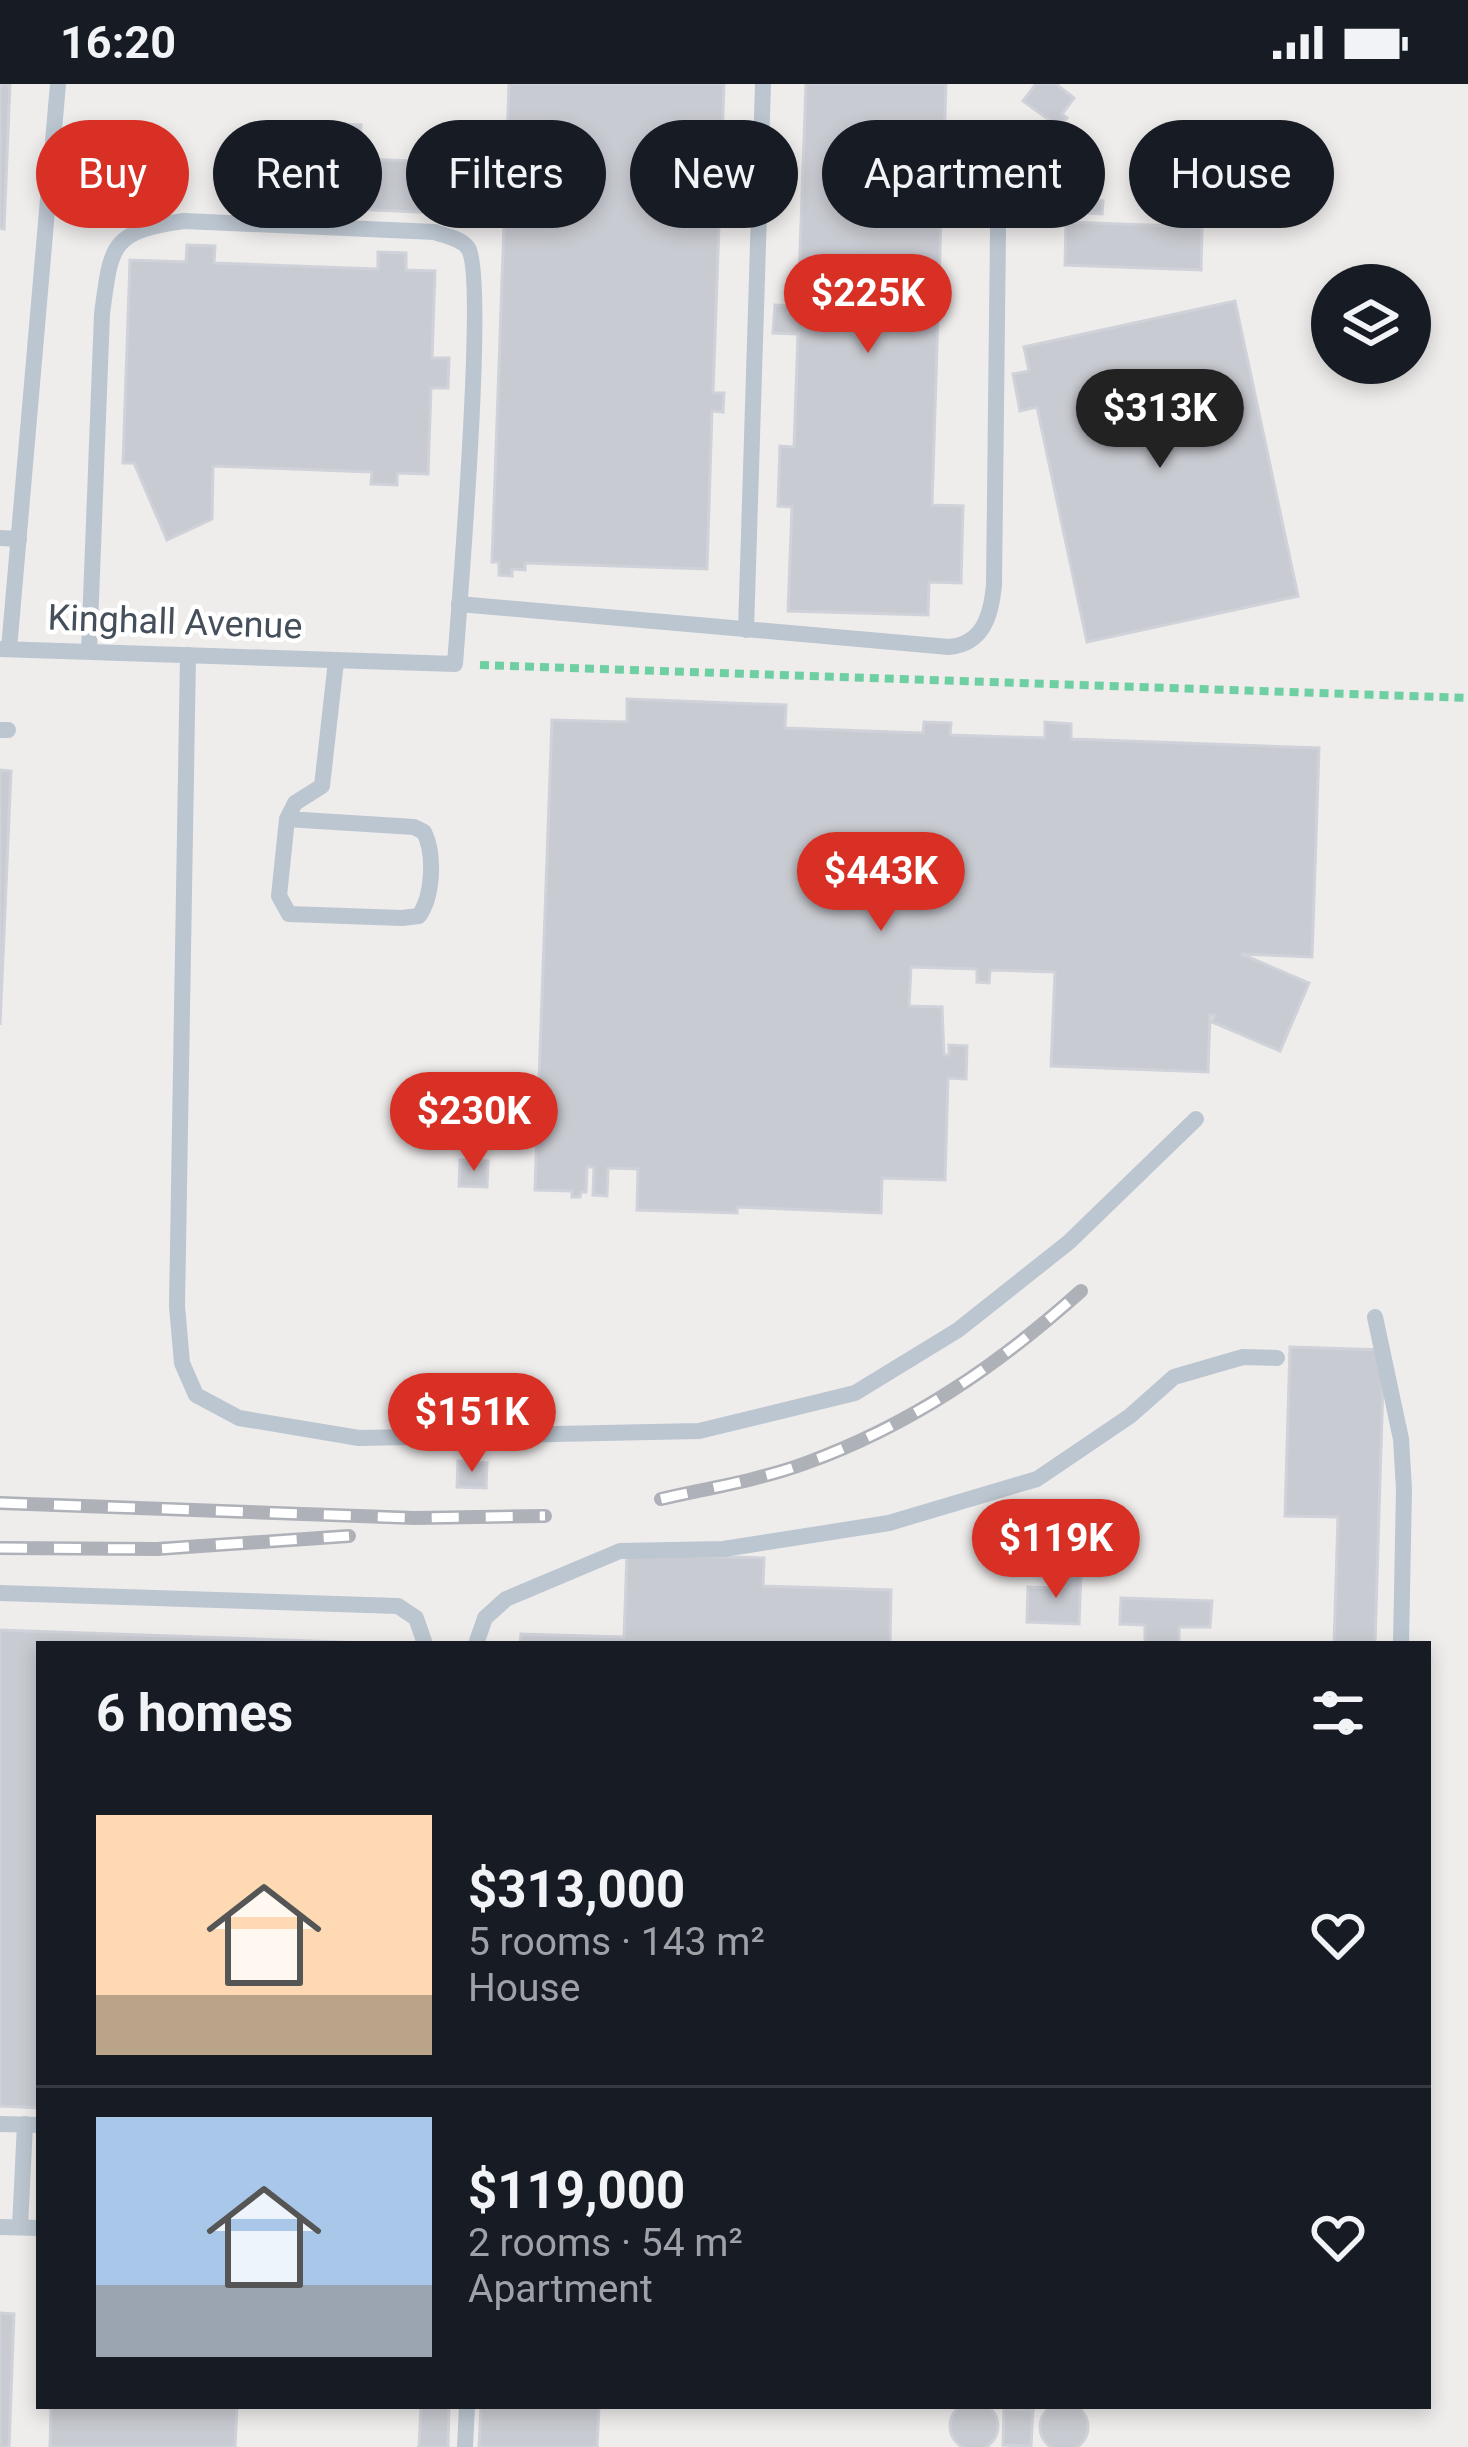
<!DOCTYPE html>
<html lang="en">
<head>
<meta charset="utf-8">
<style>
  :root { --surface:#171b24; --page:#242831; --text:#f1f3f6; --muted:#9ea1a6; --line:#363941; --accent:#d93025 }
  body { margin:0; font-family:Roboto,sans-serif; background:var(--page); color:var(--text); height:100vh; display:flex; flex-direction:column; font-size:45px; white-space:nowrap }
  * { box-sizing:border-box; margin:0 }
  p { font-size:39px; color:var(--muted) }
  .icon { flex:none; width:66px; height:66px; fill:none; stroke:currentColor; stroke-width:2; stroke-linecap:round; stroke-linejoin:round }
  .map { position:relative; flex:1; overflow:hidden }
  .sheet { position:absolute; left:36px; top:1557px; width:1395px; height:768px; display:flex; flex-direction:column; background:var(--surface); border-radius:0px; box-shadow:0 6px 18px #0003 }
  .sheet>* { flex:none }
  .banner { position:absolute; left:36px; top:36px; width:1398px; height:108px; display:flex; gap:24px }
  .fabs { position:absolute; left:1311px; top:180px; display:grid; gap:24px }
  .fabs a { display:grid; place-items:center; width:120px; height:120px; border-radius:50%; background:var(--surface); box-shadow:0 6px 18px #0003; font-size:60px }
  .price { position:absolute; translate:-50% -102px; padding:0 27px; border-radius:42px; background:var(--accent); color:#fff; font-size:39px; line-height:78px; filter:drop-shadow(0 3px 6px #0008) }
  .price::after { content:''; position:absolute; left:50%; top:72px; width:36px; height:27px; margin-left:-18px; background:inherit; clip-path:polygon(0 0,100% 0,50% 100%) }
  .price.active { background:#222; color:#fff }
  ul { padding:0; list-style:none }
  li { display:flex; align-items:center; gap:36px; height:300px; padding:0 60px }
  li+li { border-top:3px solid var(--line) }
  li span { display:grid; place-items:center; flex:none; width:336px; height:240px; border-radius:0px; color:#555 }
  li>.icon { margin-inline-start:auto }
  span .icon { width:144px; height:144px; fill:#fffc; stroke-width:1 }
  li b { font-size:51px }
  h2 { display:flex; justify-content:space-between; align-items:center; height:144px; padding:0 60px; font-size:51px }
  .pill { padding:0 42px; border-radius:54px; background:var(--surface); box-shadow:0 6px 18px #0003; font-size:42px; line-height:108px }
  .pill.active { background:var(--accent); color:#fff }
  .status { display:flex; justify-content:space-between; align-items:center; height:84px; padding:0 60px; background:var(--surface); direction:ltr }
  .status svg { height:33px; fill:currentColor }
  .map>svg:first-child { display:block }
  .building { fill:#c9cbd2; stroke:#d0d2d9; stroke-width:3 }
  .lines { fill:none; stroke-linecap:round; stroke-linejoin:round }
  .path { stroke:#6ecfa3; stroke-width:8; stroke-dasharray:9 6; stroke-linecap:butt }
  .service { stroke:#bcc6d0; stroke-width:16 }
  .rail-casing { stroke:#aeb1b7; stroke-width:14 }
  .rail { stroke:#fff; stroke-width:9; stroke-dasharray:27; stroke-linecap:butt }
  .labels { text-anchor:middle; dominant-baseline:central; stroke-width:9; stroke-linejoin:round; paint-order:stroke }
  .street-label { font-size:36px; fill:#444f5b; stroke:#fff }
</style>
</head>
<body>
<div class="status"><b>16:20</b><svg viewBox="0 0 49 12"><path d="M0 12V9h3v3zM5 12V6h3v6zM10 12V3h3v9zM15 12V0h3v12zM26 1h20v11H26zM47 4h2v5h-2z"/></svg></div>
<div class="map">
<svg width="1468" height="2363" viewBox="0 0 1468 2363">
  <rect width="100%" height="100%" fill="#efecec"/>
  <g class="building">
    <path d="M0,0H10L4,145L0,144Z"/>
    <path d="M509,0H724L713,309H724L723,328L712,327L707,485L525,479V486L512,485V492L499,491V478H492Z"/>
    <path d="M806,0H946L944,62H948V69H943L932,421L963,422L961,499L929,498L928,531L788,527L792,423L778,422L780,362L794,363L798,250L773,249L775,221L798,222Z"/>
    <path d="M1036,0H1056L1074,14L1062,30L1067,34L1060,44L1023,17Z"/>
    <path d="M336,40L361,41L360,75L440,78L438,129L270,121L271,72L334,74Z"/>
    <path d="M1069,115L1103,117L1102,130L1068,128Z"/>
    <path d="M1066,138L1202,143L1201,186L1065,181Z"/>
    <path d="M187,161L215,162L214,179L378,185V168L406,169V186L435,187L432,274H449L448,304H431L428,390L397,389V401L371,400L372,388L213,382L212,435L167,456L134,379H123L130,176L186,178Z"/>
    <path d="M1235,217L1298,512L1087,558L1037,323L1020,327L1013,290L1029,287L1024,263Z"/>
    <path d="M627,615L786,621L785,644L923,649L924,638L951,639L950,651L1045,654V638L1071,640V655L1319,664L1312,873L1241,870L1309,899L1280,967L1212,938L1215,931H1210L1208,988L1051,982L1055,888L990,886L989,899L977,898V885L911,883L909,922L942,923L944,971H949V961L967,962L966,995L948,994L945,1096L882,1094L881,1129L737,1123V1129L637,1126L638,1085L608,1084L607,1112L593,1111L594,1083H587L586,1108H581L580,1113H572V1107L535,1106L552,636L627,638Z"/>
    <path d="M0,686L11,687L0,941Z"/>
    <path d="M460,1076L488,1077L487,1103L459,1102Z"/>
    <path d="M1290,1263L1384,1266L1375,1560H1334L1338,1433L1285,1432Z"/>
    <path d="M458,1377L487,1379L486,1404L457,1403Z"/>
    <path d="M627,1470L764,1474L763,1502L891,1506L890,1560H520L521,1550L624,1553Z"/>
    <path d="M1052,1489L1081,1490L1079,1540L1027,1538L1028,1503L1052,1504Z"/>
    <path d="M1121,1514L1212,1517L1210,1543H1179V1560H1145V1541L1120,1540Z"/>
    <path d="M0,1546L395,1560H39V2024L0,2022Z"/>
    <path d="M0,2229L14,2230L9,2363H0Z"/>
    <circle cx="974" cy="2342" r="24"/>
    <circle cx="1064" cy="2343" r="24"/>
    <path d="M51,2322H237L235,2363H50Z"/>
    <path d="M421,2322H449L448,2363H419Z"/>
    <path d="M481,2322H599L597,2363H479Z"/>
    <path d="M1004,2325L1033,2326L1031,2362L1003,2361Z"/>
  </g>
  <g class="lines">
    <path class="path" d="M480,581L1468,614"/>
    <g class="service">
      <path d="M0,454L19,455"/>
      <path d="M459,520L949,563C983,560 991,532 994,501L999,58"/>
      <path d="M746,546L763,0"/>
      <path d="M0,565L455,580C459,524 487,191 468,164C461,154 445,152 435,148L184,137C110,147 111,162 102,230L89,567"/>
      <path d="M9,565L58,0"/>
      <path d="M188,571L177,1222L182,1279L196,1311L239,1334L359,1354L699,1347L855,1309L958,1246L1069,1158L1196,1035"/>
      <path d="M0,646H8"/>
      <path d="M287,735L414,743L424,748C435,770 433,812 419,832L402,834L289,830L279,812L287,735L295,719L322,702L336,577"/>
      <path d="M1375,1233L1401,1355L1404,1405L1401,1560"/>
      <path d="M0,1509L398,1522L416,1534L425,1560"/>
      <path d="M476,1560L485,1534L506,1515L620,1467L723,1465L889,1439L1037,1395L1130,1332L1174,1293L1243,1273L1277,1274"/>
      <path d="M0,2040L39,2041"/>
      <path d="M0,2143L39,2144"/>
      <path d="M20,2143L25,2040"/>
      <path d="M465,2363L467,2322"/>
    </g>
    <defs>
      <g id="rail">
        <path d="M661,1415C709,1404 760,1396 806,1379C911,1341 998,1281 1081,1207"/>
        <path d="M0,1419L415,1434L545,1432"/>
        <path d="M0,1464L157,1465L349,1452"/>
      </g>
    </defs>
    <use href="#rail" class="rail-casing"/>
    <use href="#rail" class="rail"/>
  </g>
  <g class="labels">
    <g class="street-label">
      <text transform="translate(175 538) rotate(2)">Kinghall Avenue</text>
    </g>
  </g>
</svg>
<div class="fabs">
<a><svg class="icon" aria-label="layers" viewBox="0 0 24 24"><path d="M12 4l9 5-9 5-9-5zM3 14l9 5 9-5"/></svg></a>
</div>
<b class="price" style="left:868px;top:272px">$225K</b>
<b class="price active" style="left:1160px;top:387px">$313K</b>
<b class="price" style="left:881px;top:850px">$443K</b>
<b class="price" style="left:474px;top:1090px">$230K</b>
<b class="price" style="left:472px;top:1391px">$151K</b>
<b class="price" style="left:1056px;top:1517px">$119K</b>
<div class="banner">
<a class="pill active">Buy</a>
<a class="pill">Rent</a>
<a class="pill">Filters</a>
<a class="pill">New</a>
<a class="pill">Apartment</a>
<a class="pill">House</a>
</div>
<section class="sheet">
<h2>6 homes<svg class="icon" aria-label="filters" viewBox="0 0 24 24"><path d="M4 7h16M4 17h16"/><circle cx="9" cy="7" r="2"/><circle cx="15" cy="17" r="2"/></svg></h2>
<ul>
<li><span style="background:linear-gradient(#ffd9b3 75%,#b9a48a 0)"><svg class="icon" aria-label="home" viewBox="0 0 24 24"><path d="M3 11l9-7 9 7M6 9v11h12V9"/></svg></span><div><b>$313,000</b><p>5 rooms · 143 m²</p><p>House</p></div><svg class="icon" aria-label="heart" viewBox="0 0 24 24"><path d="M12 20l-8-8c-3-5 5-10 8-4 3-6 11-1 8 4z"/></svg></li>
<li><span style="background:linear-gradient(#a9c7e8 70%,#9aa5b1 0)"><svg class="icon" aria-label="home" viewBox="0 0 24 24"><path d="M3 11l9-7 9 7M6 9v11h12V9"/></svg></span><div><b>$119,000</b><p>2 rooms · 54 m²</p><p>Apartment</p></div><svg class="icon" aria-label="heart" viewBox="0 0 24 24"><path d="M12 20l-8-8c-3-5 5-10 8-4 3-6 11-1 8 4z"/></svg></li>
</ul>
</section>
</div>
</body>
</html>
